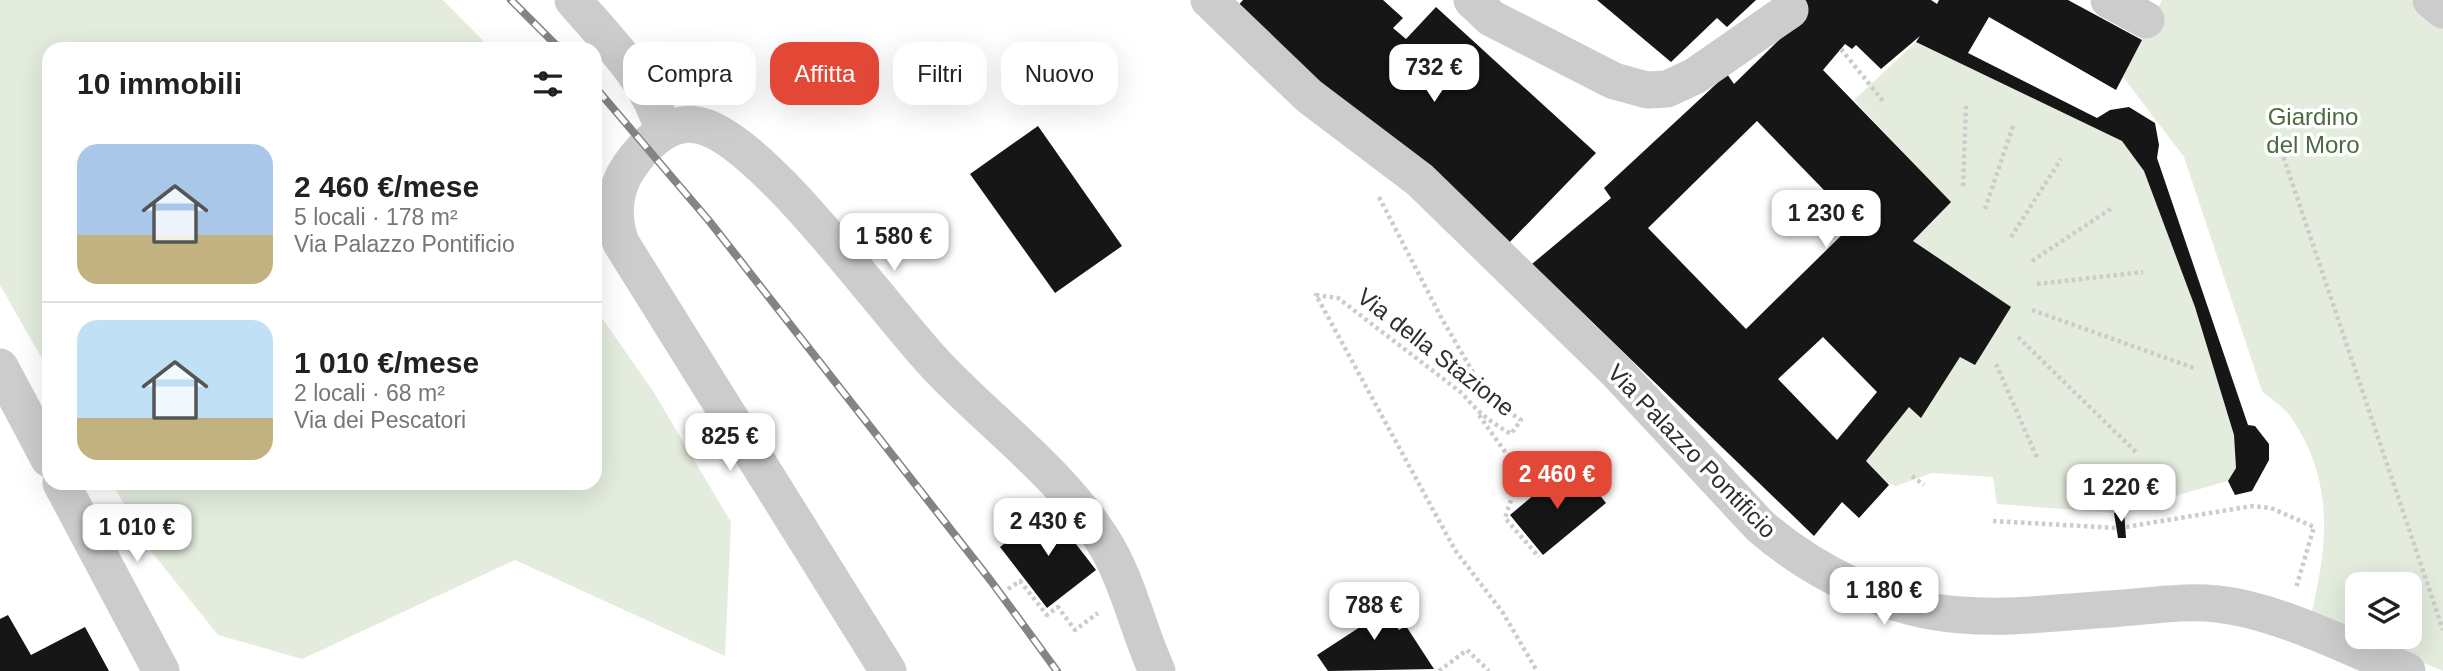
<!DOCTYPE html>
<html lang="it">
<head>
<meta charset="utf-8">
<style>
  :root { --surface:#fff; --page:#f6f6f6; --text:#222; --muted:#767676; --line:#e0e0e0; --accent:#e34735 }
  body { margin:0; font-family:Arial,sans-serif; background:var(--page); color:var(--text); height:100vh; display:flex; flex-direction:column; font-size:26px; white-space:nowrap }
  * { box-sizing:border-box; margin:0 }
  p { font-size:23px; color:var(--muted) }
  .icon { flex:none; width:38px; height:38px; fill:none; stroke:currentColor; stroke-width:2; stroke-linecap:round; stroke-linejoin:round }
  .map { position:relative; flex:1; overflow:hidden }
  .panel { position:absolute; left:42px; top:42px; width:560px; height:448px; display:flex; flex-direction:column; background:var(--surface); border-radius:21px; box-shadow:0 7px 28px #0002 }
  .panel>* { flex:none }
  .top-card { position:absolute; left:623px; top:42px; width:665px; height:63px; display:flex; gap:14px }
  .buttons { position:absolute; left:2345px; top:572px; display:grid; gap:14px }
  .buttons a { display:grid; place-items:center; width:77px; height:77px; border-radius:14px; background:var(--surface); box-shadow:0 7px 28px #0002; font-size:35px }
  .price { position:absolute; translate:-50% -60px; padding:0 16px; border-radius:14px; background:#fff; color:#222; font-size:23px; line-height:46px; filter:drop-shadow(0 2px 4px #0008) }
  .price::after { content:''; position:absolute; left:50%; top:42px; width:21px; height:16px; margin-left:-10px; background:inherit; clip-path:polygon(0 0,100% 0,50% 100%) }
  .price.on { background:var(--accent); color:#fff }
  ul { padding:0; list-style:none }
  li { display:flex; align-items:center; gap:21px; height:175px; padding:0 35px }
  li+li { border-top:2px solid var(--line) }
  li span { display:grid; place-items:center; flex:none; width:196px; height:140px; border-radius:21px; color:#555 }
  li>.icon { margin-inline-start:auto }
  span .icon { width:84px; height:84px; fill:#fffc; stroke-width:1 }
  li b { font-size:30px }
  h2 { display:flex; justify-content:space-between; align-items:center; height:84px; padding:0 35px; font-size:30px }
  .tag { padding:0 24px; border-radius:21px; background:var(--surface); box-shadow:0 7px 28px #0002; font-size:24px; line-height:63px }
  .tag.on { background:var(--accent); color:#fff }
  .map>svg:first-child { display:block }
  .green { fill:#e3ecdd }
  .building { fill:#161616; fill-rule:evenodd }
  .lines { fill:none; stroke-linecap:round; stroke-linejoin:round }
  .path { stroke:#ccc; stroke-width:4.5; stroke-dasharray:3.5 3.5; stroke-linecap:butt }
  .minor { stroke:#ccc; stroke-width:37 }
  .rail-casing { stroke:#848484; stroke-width:8 }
  .rail { stroke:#fff; stroke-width:5; stroke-dasharray:16; stroke-linecap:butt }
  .labels { text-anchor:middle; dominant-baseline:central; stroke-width:7; stroke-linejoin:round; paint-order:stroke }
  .park-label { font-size:24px; fill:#4a6b3d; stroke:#fff }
  .street-label { font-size:24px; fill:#2f2f2f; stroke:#fff }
</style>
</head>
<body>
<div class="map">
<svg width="2443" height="671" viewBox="0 0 2443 671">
  <rect width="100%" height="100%" fill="#fff"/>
  <g class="green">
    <path d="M0,0H443L491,49H49V371L0,285Z"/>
    <path d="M2162,0H2411L2443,25V671L2361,637H2410V584H2357V635L2311,615C2328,545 2335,480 2290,416C2283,407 2271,399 2262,391L2184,157L2123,77Z"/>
    <path d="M1916,42L2122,141L2144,171L2195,307L2234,435L2236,468L2228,481L2114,513L1997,504L1993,477L1932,473L1896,486L1888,483L1866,461L1909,407L1921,417L1960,357L1975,365L1913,241L1950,202L1854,100Z"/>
    <path d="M595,308L653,391L731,522L725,656L515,560L302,659L218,635L151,551L112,483H595Z"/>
  </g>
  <g class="building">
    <path d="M1243,0H1383L1403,18L1393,28L1406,39L1436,7L1596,153L1506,246L1236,8Z"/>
    <path d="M1597,0H1756L1727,27L1717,18L1671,62Z"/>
    <path d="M1778,0H1931L1937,4L1939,0H2068L2142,40L2116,90L1989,17L1968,53L2097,118L2110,110L2129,107L2155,123L2159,145L2157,158L2248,425L2255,426L2269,444V460L2252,491L2235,495L2228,481L2236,468L2234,435L2195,307L2144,171L2122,141L1916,42L1920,36L1881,69L1856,45L1852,49L1845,44L1823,70L1951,202L1913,241L2011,307L1975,365L1960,357L1921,418L1909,407L1866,461L1889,485L1859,518L1842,502L1814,536L1532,264L1611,198L1604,188L1727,74L1734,84L1785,34ZM1757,121L1855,222L1746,329L1648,228ZM1823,337L1877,392L1837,440L1778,379Z"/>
    <path d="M1038,126L1122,246L1055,293L970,174Z"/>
    <path d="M1560,473L1569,484L1582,473L1606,503L1543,555L1510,515Z"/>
    <path d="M1049,509L1096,570L1047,608L1000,547Z"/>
    <path d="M2124,510L2126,538H2118L2114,513Z"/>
    <path d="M1372,588L1399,630L1406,626L1434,669L1328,671L1317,655L1360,627L1345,605Z"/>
    <path d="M8,615L31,655L85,627L109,671H0V619Z"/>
  </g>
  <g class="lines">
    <g class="path">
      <path d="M1841,49L1883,101"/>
      <path d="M2279,144L2443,630"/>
      <path d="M1963,186L1966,106"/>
      <path d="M1379,197L1442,319L1488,398L1521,420L1511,434C1492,423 1477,412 1463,394L1338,298L1316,295L1455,550L1503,613L1537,671"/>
      <path d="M1985,209L2013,126"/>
      <path d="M2011,237L2061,159"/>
      <path d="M2032,261L2112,208"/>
      <path d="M2037,284L2143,272"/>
      <path d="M2032,310L2194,368"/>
      <path d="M2018,337L2136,452"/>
      <path d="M1996,364L2038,460"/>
      <path d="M1479,415L1515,466L1518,479L1505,518L1539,557"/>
      <path d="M1912,476L1924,485"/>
      <path d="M1993,521L2117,528"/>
      <path d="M2126,527L2252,506L2271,508L2314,527L2296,588"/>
      <path d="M1008,589L1020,581L1047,615L1058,607L1075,630L1098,613"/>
      <path d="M1439,671L1467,650L1489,671"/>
    </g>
    <g class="minor">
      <path d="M573,0C607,40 650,80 663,131"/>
      <path d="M1209,0L1309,96L1420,180L1616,371L1760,526C1813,572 1890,611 1962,615C2011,619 2061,612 2110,609C2145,607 2182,600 2217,604C2277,610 2350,648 2407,671"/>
      <path d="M1472,0L1491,18L1614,81L1647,90L1667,89L1695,76L1790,10"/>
      <path d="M2109,0L2146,20"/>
      <path d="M2431,0L2443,10"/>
      <path d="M0,367L49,459"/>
      <path d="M61,483L161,671"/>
      <path d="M888,671L621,243C612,218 613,190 629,167C644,145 668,120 697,125C761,135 888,316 938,367C993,425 1058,471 1102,539C1128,579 1137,628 1157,671"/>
    </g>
    <defs>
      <g id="rail">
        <path d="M511,0L560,49"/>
        <path d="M595,87L710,222L991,581L1057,671"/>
      </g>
    </defs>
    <use href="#rail" class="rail-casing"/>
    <use href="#rail" class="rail"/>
  </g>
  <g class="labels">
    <g class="park-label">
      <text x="2313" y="116">Giardino<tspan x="2313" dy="28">del Moro</tspan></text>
    </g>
    <g class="street-label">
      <text transform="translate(1436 352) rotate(38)">Via della Stazione</text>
      <text transform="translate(1692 451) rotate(46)">Via Palazzo Pontificio</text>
    </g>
  </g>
</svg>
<div class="buttons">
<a><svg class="icon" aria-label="layers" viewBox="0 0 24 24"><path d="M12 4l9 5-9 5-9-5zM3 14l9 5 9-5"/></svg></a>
</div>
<b class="price" style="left:1434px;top:104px">732 €</b>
<b class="price" style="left:1826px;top:250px">1 230 €</b>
<b class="price" style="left:894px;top:273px">1 580 €</b>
<b class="price" style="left:730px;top:473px">825 €</b>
<b class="price on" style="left:1557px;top:511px">2 460 €</b>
<b class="price" style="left:2121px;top:524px">1 220 €</b>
<b class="price" style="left:1048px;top:558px">2 430 €</b>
<b class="price" style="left:137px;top:564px">1 010 €</b>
<b class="price" style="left:1884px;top:627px">1 180 €</b>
<b class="price" style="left:1374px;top:642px">788 €</b>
<div class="top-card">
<a class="tag">Compra</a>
<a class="tag on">Affitta</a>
<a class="tag">Filtri</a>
<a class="tag">Nuovo</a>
</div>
<section class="panel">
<h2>10 immobili<svg class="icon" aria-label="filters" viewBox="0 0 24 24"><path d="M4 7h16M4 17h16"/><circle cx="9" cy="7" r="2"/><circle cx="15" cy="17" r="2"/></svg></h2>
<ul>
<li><span style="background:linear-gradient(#a9c7e8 65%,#c2b280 0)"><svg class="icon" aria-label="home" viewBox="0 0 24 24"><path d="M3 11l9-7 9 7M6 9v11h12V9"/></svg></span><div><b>2 460 €/mese</b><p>5 locali · 178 m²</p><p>Via Palazzo Pontificio</p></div></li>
<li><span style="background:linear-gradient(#bfe0f5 70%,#c2b280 0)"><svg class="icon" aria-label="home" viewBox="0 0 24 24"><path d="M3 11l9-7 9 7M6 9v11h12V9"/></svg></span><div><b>1 010 €/mese</b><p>2 locali · 68 m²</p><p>Via dei Pescatori</p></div></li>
</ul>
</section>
</div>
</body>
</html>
